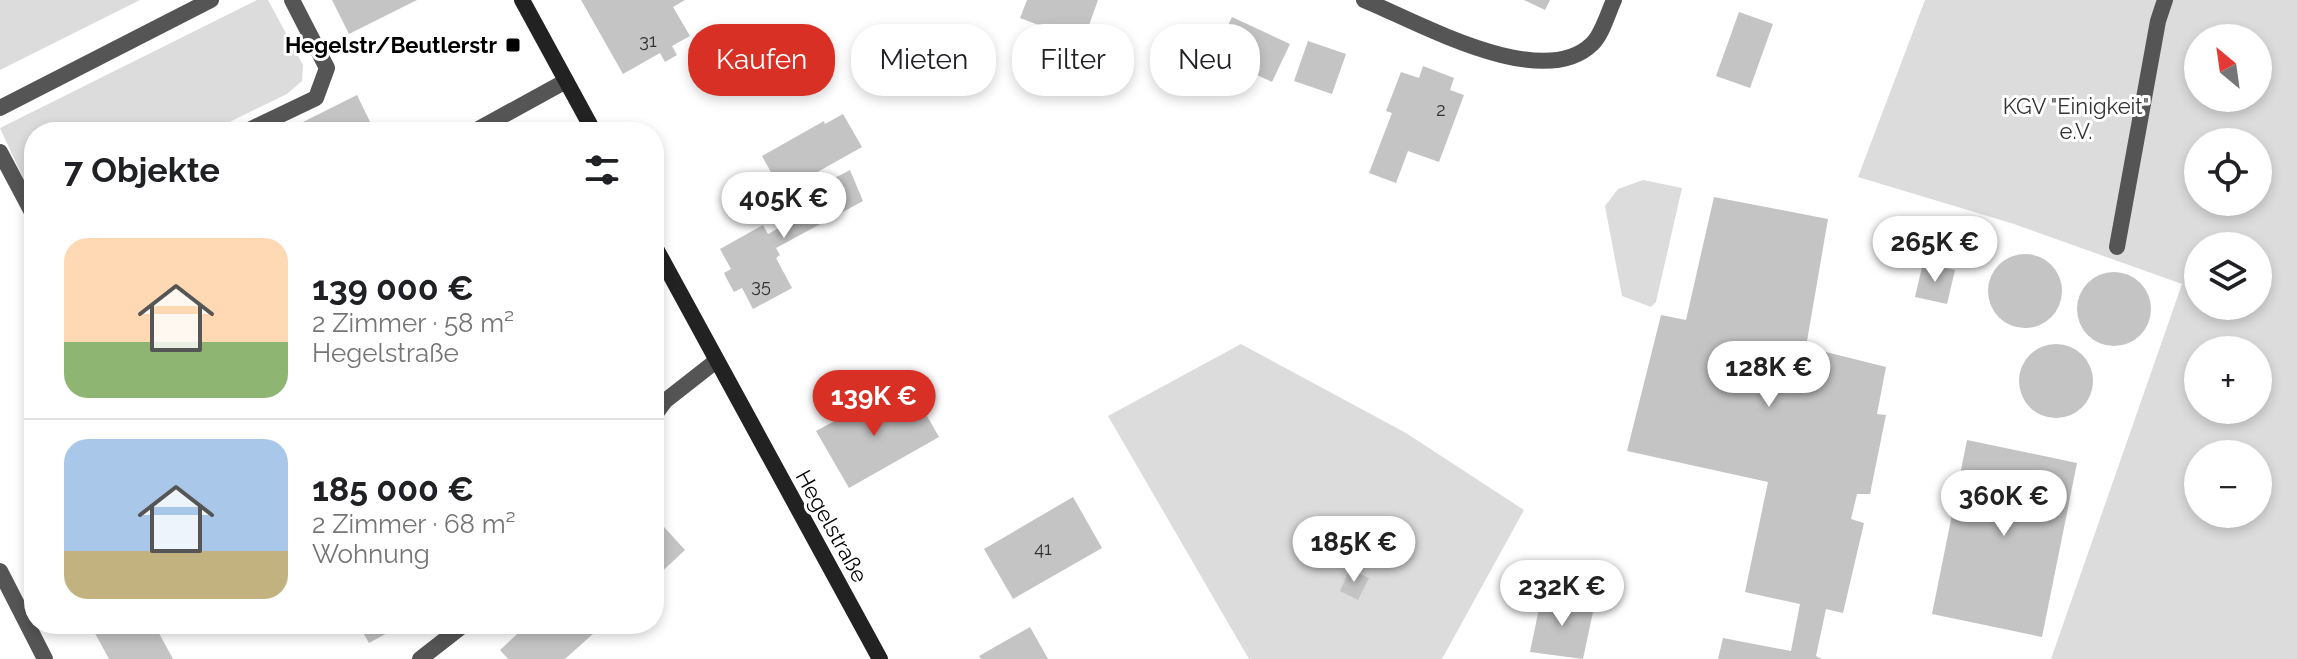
<!DOCTYPE html>
<html lang="de">
<head>
<meta charset="utf-8">
<style>
  :root { --surface:#fff; --page:#f6f6f6; --text:#202124; --muted:#757577; --line:#e0e0e0; --accent:#d93025 }
  body { margin:0; font-family:Raleway,sans-serif; background:var(--page); color:var(--text); height:100vh; display:flex; flex-direction:column; font-size:30px; white-space:nowrap }
  * { box-sizing:border-box; margin:0 }
  p { font-size:26px; color:var(--muted) }
  .icon { flex:none; width:44px; height:44px; fill:none; stroke:currentColor; stroke-width:2; stroke-linecap:round; stroke-linejoin:round }
  .map { position:relative; flex:1; overflow:hidden }
  .sheet { position:absolute; left:24px; top:122px; width:640px; height:512px; display:flex; flex-direction:column; background:var(--surface); border-radius:32px; box-shadow:0 4px 12px #0003 }
  .sheet>* { flex:none }
  .hud { position:absolute; left:688px; top:24px; width:760px; height:72px; display:flex; gap:16px }
  .needle { width:52px; rotate:331deg }
  .tools { position:absolute; left:2184px; top:24px; display:grid; gap:16px }
  .tools a { display:grid; place-items:center; width:88px; height:88px; border-radius:50%; background:var(--surface); box-shadow:0 4px 12px #0003; font-size:40px }
  .price { position:absolute; translate:-50% -68px; padding:0 18px; border-radius:28px; background:#fff; color:#222; font-size:26px; line-height:52px; filter:drop-shadow(0 2px 4px #0008) }
  .price::after { content:''; position:absolute; left:50%; top:48px; width:24px; height:18px; margin-left:-12px; background:inherit; clip-path:polygon(0 0,100% 0,50% 100%) }
  .price.current { background:var(--accent); color:#fff }
  ul { padding:0; list-style:none }
  li { display:flex; align-items:center; gap:24px; height:200px; padding:0 40px }
  li+li { border-top:2px solid var(--line) }
  li span { display:grid; place-items:center; flex:none; width:224px; height:160px; border-radius:24px; color:#555 }
  li>.icon { margin-inline-start:auto }
  span .icon { width:96px; height:96px; fill:#fffc; stroke-width:1 }
  li b { font-size:34px }
  h2 { display:flex; justify-content:space-between; align-items:center; height:96px; padding:0 40px; font-size:34px }
  .pill { padding:0 28px; border-radius:32px; background:var(--surface); box-shadow:0 4px 12px #0003; font-size:28px; line-height:72px }
  .pill.current { background:var(--accent); color:#fff }
  .map>svg:first-child { display:block }
  .green { fill:#dcdcdc; fill-rule:evenodd }
  .building { fill:#c4c4c4 }
  .lines { fill:none; stroke-linecap:round; stroke-linejoin:round }
  .lane { stroke:#555; stroke-width:16 }
  .street { stroke:#555; stroke-width:16 }
  .secondary { stroke:#222; stroke-width:16 }
  .poi-dot { fill:#000; stroke:#fff; stroke-width:3 }
  .labels { text-anchor:middle; dominant-baseline:central; stroke-width:6; stroke-linejoin:round; paint-order:stroke }
  .number-label { font-size:18px; fill:#313131 }
  .poi-label { font-size:22px; font-weight:bold; fill:#000; stroke:#fff; text-anchor:end }
  .park-label { font-size:22px; fill:#333; stroke:#fff }
  .street-label { font-size:22px; fill:#000; stroke:#fff }
</style>
</head>
<body>
<div class="map">
<svg width="2297" height="659" viewBox="0 0 2297 659">
  <rect width="100%" height="100%" fill="#fff"/>
  <g class="green">
    <path d="M0,0H140L0,70Z"/>
    <path d="M257,0H268L303,65L302,81L287,94L209,132H34V195L30,193L0,128Z"/>
    <path d="M1925,0H2297V659H2051L2182,284L2014,224L1858,177ZM2198,38H2258V98H2198ZM2198,142H2258V202H2198ZM2198,246H2258V306H2198ZM2198,350H2258V410H2198ZM2198,454H2258V514H2198Z"/>
    <path d="M1643,180L1682,188L1656,302L1651,307L1622,296L1605,206L1618,189Z"/>
    <path d="M1241,344L1406,433L1524,510L1442,659H1249L1108,416Z"/>
  </g>
  <g class="building">
    <path d="M332,0H417L349,34Z"/>
    <path d="M581,0H685L673,7L690,36L672,46L677,55L665,62L660,53L623,74Z"/>
    <path d="M1027,0H1098L1083,42L1020,18Z"/>
    <path d="M1524,0H1550L1545,10Z"/>
    <path d="M1739,12L1773,24L1750,88L1716,76Z"/>
    <path d="M1232,17L1290,44L1272,82L1214,55Z"/>
    <path d="M1308,41L1346,54L1332,94L1294,81Z"/>
    <path d="M1423,66L1454,78L1450,90L1464,95L1439,162L1408,151L1396,183L1369,173L1392,113L1386,111L1401,72L1419,78Z"/>
    <path d="M357,95L375,132H301L297,125Z"/>
    <path d="M843,114L862,147L782,192L762,156L824,121L825,124Z"/>
    <path d="M850,170L863,201L776,248L780,255L776,258L792,288L753,309L742,288L734,292L729,283L724,273L731,269L720,249L763,225L768,234L795,219L787,203Z"/>
    <path d="M1714,197L1828,219L1806,347L1886,367L1877,414L1886,415L1870,494H1857L1851,519L1864,523L1843,613L1826,609L1816,656L1822,659H1718L1723,638L1791,651L1800,604L1745,592L1768,482L1627,451L1661,315L1686,320Z"/>
    <circle cx="2025" cy="291" r="37"/>
    <path d="M1923,263L1955,270L1947,304L1915,297Z"/>
    <circle cx="2114" cy="309" r="37"/>
    <circle cx="2056" cy="381" r="37"/>
    <path d="M870,393L882,415L904,402L911,415L923,409L939,437L849,488L816,431L855,410L851,404Z"/>
    <path d="M1967,440L2077,463L2042,637L1932,614Z"/>
    <path d="M1073,497L1102,548L1013,599L984,549Z"/>
    <path d="M654,516L685,550L654,579Z"/>
    <path d="M1350,569L1369,578L1358,600L1340,591Z"/>
    <path d="M1542,594L1594,607L1583,659L1530,652Z"/>
    <path d="M90,624H154L173,659H109Z"/>
    <path d="M358,624H404L369,643Z"/>
    <path d="M528,624H604L565,659H508L500,650Z"/>
    <path d="M1030,627L1048,659H981L979,656Z"/>
  </g>
  <g class="lines">
    <g class="lane">
      <path d="M245,132L316,98L327,68L292,0"/>
      <path d="M473,132L566,81"/>
      <path d="M0,152L34,216"/>
      <path d="M2117,247L2158,21L2165,0"/>
    </g>
    <g class="street">
      <path d="M1364,0C1418,22 1542,93 1592,44C1602,35 1608,13 1614,0"/>
      <path d="M0,108L211,0"/>
      <path d="M654,416L665,401L716,361"/>
      <path d="M0,571L45,659"/>
      <path d="M420,659L465,624"/>
    </g>
    <g class="secondary">
      <path d="M522,0L594,132"/>
      <path d="M654,245L880,659"/>
    </g>
  </g>
  <rect class="poi-dot" x="505" y="37" width="16" height="16" rx="4"/>
  <g class="labels">
    <g class="number-label">
      <text x="648" y="40">31</text>
      <text x="1441" y="109">2</text>
      <text x="761" y="285">35</text>
      <text x="1043" y="548">41</text>
    </g>
    <g class="poi-label">
      <text x="497" y="45">Hegelstr/Beutlerstr</text>
    </g>
    <g class="park-label">
      <text x="2076" y="106">KGV "Einigkeit"<tspan x="2076" dy="25">e.V.</tspan></text>
    </g>
    <g class="street-label">
      <text transform="translate(832 526) rotate(61)">Hegelstraße</text>
    </g>
  </g>
</svg>
<div class="tools">
<a><svg class="needle" viewBox="-14 -14 28 28"><path d="M0-13l5 13h-10z" fill="#e53935"/><path d="M0 13l5-13h-10z" fill="#757577"/></svg></a>
<a><svg class="icon" aria-label="locate" viewBox="0 0 24 24"><circle cx="12" cy="12" r="6"/><path d="M12 2v4M12 18v4M2 12h4M18 12h4"/></svg></a>
<a><svg class="icon" aria-label="layers" viewBox="0 0 24 24"><path d="M12 4l9 5-9 5-9-5zM3 14l9 5 9-5"/></svg></a>
<a>+</a>
<a>−</a>
</div>
<b class="price" style="left:784px;top:240px">405K €</b>
<b class="price" style="left:1935px;top:284px">265K €</b>
<b class="price" style="left:1769px;top:409px">128K €</b>
<b class="price current" style="left:874px;top:438px">139K €</b>
<b class="price" style="left:2004px;top:538px">360K €</b>
<b class="price" style="left:1354px;top:584px">185K €</b>
<b class="price" style="left:1562px;top:628px">232K €</b>
<div class="hud">
<a class="pill current">Kaufen</a>
<a class="pill">Mieten</a>
<a class="pill">Filter</a>
<a class="pill">Neu</a>
</div>
<section class="sheet">
<h2>7 Objekte<svg class="icon" aria-label="filters" viewBox="0 0 24 24"><path d="M4 7h16M4 17h16"/><circle cx="9" cy="7" r="2"/><circle cx="15" cy="17" r="2"/></svg></h2>
<ul>
<li><span style="background:linear-gradient(#ffd9b3 65%,#8fb573 0)"><svg class="icon" aria-label="home" viewBox="0 0 24 24"><path d="M3 11l9-7 9 7M6 9v11h12V9"/></svg></span><div><b>139 000 €</b><p>2 Zimmer · 58 m²</p><p>Hegelstraße</p></div></li>
<li><span style="background:linear-gradient(#a9c7e8 70%,#c2b280 0)"><svg class="icon" aria-label="home" viewBox="0 0 24 24"><path d="M3 11l9-7 9 7M6 9v11h12V9"/></svg></span><div><b>185 000 €</b><p>2 Zimmer · 68 m²</p><p>Wohnung</p></div></li>
</ul>
</section>
</div>
</body>
</html>
